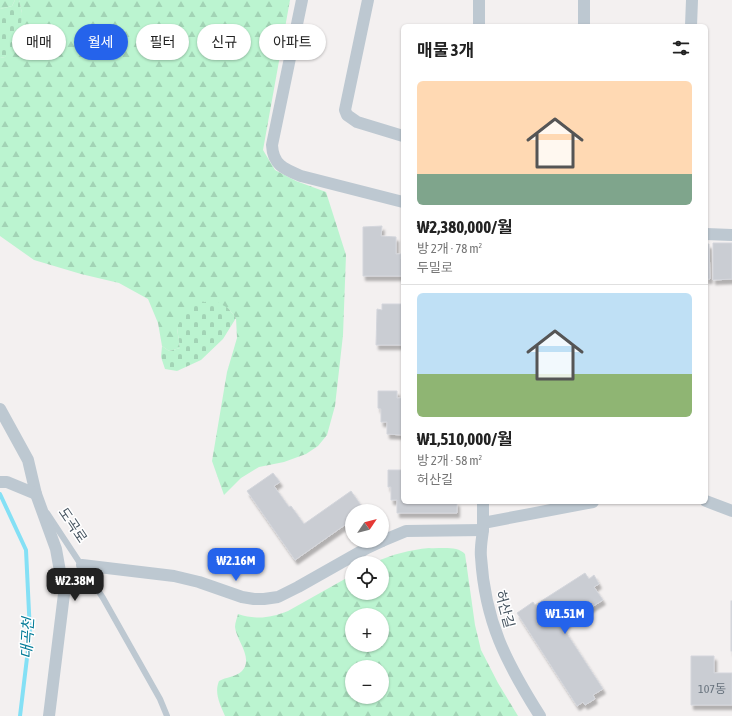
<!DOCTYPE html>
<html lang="ko">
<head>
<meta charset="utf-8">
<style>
  :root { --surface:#fff; --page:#f6f6f6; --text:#222; --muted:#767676; --line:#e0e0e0; --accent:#2563eb }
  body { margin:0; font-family:"Asap Condensed","Noto Sans KR",sans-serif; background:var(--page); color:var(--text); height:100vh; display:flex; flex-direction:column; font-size:15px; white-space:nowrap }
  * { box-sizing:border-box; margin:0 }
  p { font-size:13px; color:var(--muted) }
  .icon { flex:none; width:22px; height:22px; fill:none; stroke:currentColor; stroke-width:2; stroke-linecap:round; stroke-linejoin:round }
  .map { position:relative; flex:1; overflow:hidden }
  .drawer { position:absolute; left:401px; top:24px; width:307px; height:480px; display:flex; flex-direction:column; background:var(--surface); border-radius:6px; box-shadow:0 1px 3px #0004 }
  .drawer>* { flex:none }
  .top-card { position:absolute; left:12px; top:24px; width:329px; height:36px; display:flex; gap:8px }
  .needle { width:26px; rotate:55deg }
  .fabs { position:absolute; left:345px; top:504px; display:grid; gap:8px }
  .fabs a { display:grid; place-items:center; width:44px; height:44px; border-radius:50%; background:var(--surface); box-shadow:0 1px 3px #0004; font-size:20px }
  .price { position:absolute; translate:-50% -34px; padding:0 9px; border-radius:8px; background:var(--accent); color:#fff; font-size:13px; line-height:26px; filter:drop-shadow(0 1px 2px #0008) }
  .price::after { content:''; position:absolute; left:50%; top:24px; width:12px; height:9px; margin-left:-6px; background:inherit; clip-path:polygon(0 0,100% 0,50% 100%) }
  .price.selected { background:#222; color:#fff }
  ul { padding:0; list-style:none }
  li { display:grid; align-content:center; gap:8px; height:212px; padding:0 16px }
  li+li { border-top:1px solid var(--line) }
  li span { display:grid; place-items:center; height:124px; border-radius:6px; color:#555 }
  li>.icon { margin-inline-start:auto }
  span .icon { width:72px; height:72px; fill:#fffc; stroke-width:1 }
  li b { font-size:17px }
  h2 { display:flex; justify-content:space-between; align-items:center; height:48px; padding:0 16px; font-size:17px }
  .pill { padding:0 14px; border-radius:18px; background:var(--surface); box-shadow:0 1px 3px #0004; font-size:14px; line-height:36px }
  .pill.selected { background:var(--accent); color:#fff }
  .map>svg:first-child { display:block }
  .forest { fill:url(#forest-firs); fill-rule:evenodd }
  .cemetery { fill:url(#cemetery-stones) }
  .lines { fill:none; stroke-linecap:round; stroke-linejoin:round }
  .stream { stroke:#84e0f5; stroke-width:4 }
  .building { fill:#cacdd3; stroke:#d4d6dc; filter:url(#shadow) }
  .lane { stroke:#bdc8d1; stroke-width:6 }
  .street { stroke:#bdc8d1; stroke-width:12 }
  .labels { text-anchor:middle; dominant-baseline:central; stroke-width:3; stroke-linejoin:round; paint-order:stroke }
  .number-label { font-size:12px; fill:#67727d }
  .street-label { font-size:14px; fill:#465460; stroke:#fff }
  .water-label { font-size:15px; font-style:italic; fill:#037b97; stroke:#fff }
</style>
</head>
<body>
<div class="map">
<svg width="732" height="716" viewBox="0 0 732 716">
  <defs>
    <pattern id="forest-firs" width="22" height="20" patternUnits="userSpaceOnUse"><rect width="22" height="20" fill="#bbf4d0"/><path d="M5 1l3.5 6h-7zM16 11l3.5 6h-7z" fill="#a2d3b5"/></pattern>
    <pattern id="cemetery-stones" width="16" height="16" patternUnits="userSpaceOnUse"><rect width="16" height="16" fill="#bbf4d0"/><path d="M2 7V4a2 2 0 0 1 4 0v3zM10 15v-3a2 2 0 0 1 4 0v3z" fill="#a2d3b5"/></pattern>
    <filter id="shadow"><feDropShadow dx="2.5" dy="4.5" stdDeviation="1" flood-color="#0004"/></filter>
  </defs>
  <rect width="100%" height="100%" fill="#f3f0f0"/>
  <g class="forest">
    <path d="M0,0H15L12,6L0,9Z"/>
    <path d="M19,0H290L263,150L275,170L296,181L326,192L346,255L343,335L335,406L327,435L318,446L306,454L284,462L259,467L241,478L224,495L212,461L227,372L237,338L236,318L228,308L177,328L180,348L169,351L162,346L158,323L148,299L119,283L81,274L34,260L0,236V58L5,57L22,13Z"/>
    <path d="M429,548C439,549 457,545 465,554L475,625L481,650L498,683L518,716H225C220,704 214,693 219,681C226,677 236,677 242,671C254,658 236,640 235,627C235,623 237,618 238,614C257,620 270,618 288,611L352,575V593H382V563H374C392,554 410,550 429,548ZM352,615H382V645H352ZM352,667H382V697H352Z"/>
  </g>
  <g class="cemetery">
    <path d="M15,0H19L22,13L20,35L5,57L0,58V9L12,6Z"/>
    <path d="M213,300L228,308L236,318L223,339L201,360L177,371L165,369L161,357L162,346L169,351L180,348L177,328L183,313L197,304Z"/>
  </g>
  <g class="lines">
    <path class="stream" d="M0,494L26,550L30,633L20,716"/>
  </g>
  <g class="building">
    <path d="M382,226L381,236L396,237V254H401V259H403V276H363V227Z"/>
    <path d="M713,243H732V279L713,280Z"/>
    <path d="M706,244H709L710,279H706Z"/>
    <path d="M382,304H403V345H376L377,309L382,310Z"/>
    <path d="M378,391H397V398H403V435L387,434V422H381V409L378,408Z"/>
    <path d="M388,470H403V502H457V513H397V500H391V487H388Z"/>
    <path d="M273,473L280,482L274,486L289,507L291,506L304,524L351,491L365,511H352V520L295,560L247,491Z"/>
    <path d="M585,573L589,579L594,575L599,584L594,587L603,600L562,626L603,689L593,695L595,699L585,705L583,702L577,706L517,613L533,602L535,605Z"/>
    <rect x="731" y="601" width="1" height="50"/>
    <path d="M691,656H714V673H732V705H691Z"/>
  </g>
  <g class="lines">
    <path class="lane" d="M47,513L103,598L160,699L167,716"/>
    <g class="street">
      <path d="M302,0L272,145C273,165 284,169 301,176L403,202"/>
      <path d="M368,0L345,110L347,115L357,122L403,136"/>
      <path d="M479,0V26"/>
      <path d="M584,26V0"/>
      <path d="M691,26L692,0"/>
      <path d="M706,234L732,235"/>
      <path d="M0,409L28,460L36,494L56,549L64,594L49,716"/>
      <path d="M0,482H7L36,494"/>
      <path d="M706,501L732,511"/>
      <path d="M483,502C483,511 483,520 483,530C482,539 480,548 481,557C485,622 506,662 540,716"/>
      <path d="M483,523L593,502"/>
      <path d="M382,541L406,531L483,530"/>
      <path d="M82,565L174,576L199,582L242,597L254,599H264L278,597L298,587L367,548L382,541"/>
    </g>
  </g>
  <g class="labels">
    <g class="number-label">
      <text x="712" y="689">107동</text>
    </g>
    <g class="street-label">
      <text transform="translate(73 525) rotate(56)">도곡로</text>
      <text transform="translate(505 609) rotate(75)">허산길</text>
    </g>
    <g class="water-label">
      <text transform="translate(27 638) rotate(-87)">대곡천</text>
    </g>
  </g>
</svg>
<div class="fabs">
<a><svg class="needle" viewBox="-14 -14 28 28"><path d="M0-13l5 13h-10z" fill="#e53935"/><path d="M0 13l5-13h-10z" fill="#767676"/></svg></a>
<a><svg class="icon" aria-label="locate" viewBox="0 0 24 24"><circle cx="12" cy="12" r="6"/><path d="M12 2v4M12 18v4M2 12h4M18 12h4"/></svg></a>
<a>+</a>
<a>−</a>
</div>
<b class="price" style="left:236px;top:582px">₩2.16M</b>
<b class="price selected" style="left:75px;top:602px">₩2.38M</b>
<b class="price" style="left:565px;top:635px">₩1.51M</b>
<div class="top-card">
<a class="pill">매매</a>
<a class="pill selected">월세</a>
<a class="pill">필터</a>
<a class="pill">신규</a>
<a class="pill">아파트</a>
</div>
<section class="drawer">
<h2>매물 3개<svg class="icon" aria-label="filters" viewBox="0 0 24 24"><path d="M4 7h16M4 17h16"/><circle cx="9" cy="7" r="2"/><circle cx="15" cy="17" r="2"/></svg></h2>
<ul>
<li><span style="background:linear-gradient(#ffd9b3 75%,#7fa58c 0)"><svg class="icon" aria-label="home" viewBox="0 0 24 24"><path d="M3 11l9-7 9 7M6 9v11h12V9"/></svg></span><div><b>₩2,380,000/월</b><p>방 2개 · 78 m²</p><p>두밀로</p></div></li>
<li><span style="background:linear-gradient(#bfe0f5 65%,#8fb573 0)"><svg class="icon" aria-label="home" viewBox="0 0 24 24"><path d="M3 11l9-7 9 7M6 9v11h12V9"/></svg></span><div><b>₩1,510,000/월</b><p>방 2개 · 58 m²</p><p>허산길</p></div></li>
</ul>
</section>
</div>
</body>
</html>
